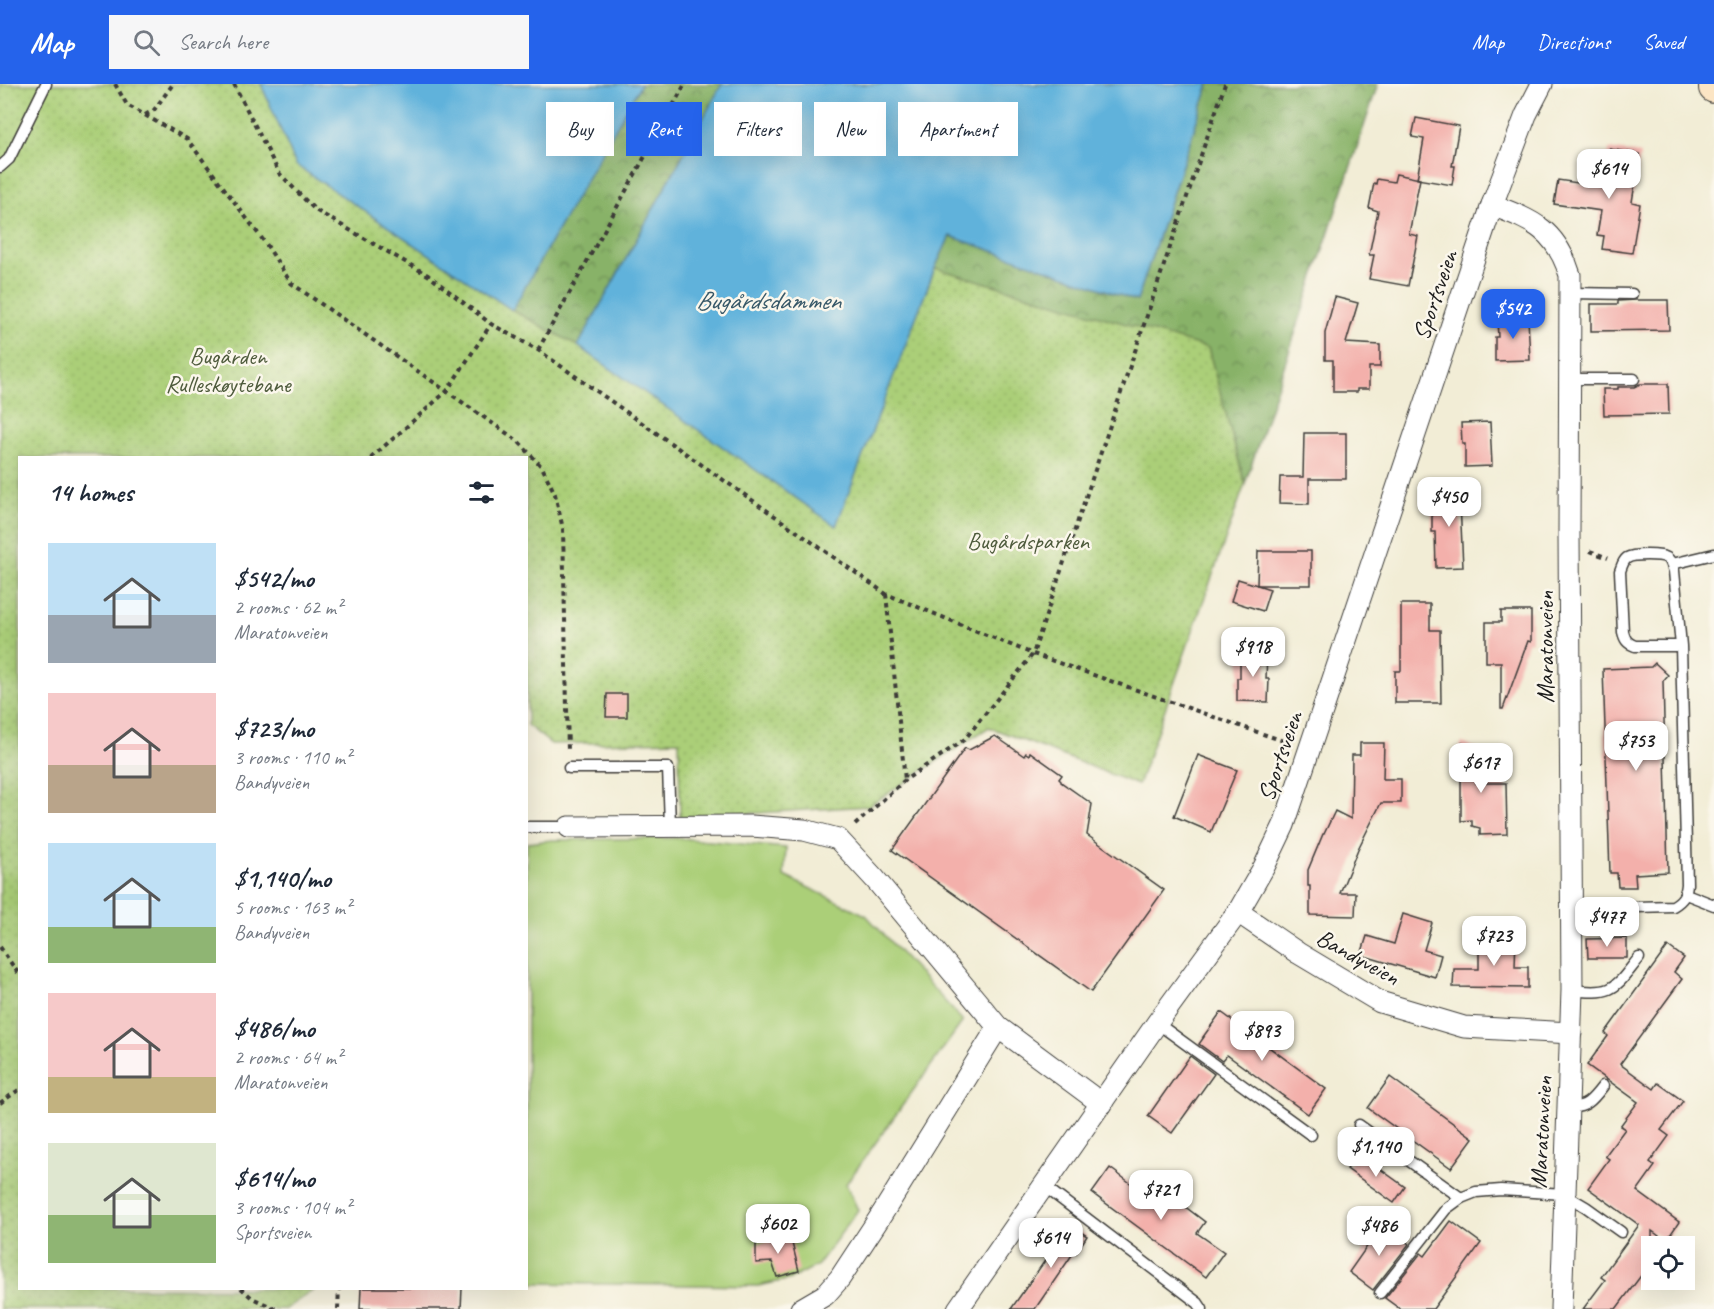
<!DOCTYPE html>
<html lang="en">
<head>
<meta charset="utf-8">
<style>
  :root { --surface:#fff; --page:#f6f6f7; --text:#1f2937; --muted:#747a83; --accent:#2563eb }
  body { margin:0; font-family:Caveat,sans-serif; background:var(--page); color:var(--text); height:100vh; display:flex; flex-direction:column; font-size:22px; white-space:nowrap }
  * { box-sizing:border-box; margin:0 }
  p { font-size:20px; color:var(--muted) }
  .icon { flex:none; width:33px; height:33px; fill:none; stroke:currentColor; stroke-width:2; stroke-linecap:round; stroke-linejoin:round }
  .map { position:relative; flex:1; overflow:hidden }
  .sheet { position:absolute; left:18px; top:372px; width:510px; height:834px; display:flex; flex-direction:column; background:var(--surface); border-radius:0px; box-shadow:0 6px 24px #0002 }
  .sheet>* { flex:none }
  .hud { position:absolute; left:546px; top:18px; width:570px; height:54px; display:flex; gap:12px }
  .tools { position:absolute; left:1641px; top:1152px; display:grid; gap:12px }
  .tools a { display:grid; place-items:center; width:54px; height:54px; border-radius:0px; background:var(--surface); box-shadow:0 6px 24px #0002; font-size:30px }
  .price { position:absolute; translate:-50% -51px; padding:0 14px; border-radius:12px; background:#fff; color:#222; font-size:20px; line-height:39px; filter:drop-shadow(0 2px 3px #0008) }
  .price::after { content:''; position:absolute; left:50%; top:36px; width:18px; height:14px; margin-left:-9px; background:inherit; clip-path:polygon(0 0,100% 0,50% 100%) }
  .price.on { background:var(--accent); color:#fff }
  ul { padding:0; list-style:none }
  li { display:flex; align-items:center; gap:18px; height:150px; padding:0 30px }
  li span { display:grid; place-items:center; flex:none; width:168px; height:120px; border-radius:0px; color:#555 }
  li>.icon { margin-inline-start:auto }
  span .icon { width:72px; height:72px; fill:#fffc; stroke-width:1 }
  li b { font-size:26px }
  h2 { display:flex; justify-content:space-between; align-items:center; height:72px; padding:0 30px; font-size:26px }
  .pill { padding:0 21px; border-radius:0px; background:var(--surface); box-shadow:0 6px 24px #0002; font-size:21px; line-height:54px }
  .pill.on { background:var(--accent); color:#fff }
  header { display:flex; align-items:center; gap:36px; box-sizing:border-box; height:84px; padding:0 30px; background:var(--accent); color:#fff }
  header strong { font-size:28px }
  nav { display:flex; gap:33px; margin-inline-start:auto; font-size:21px }
  .search { width:420px; height:54px; background:var(--page); display:flex; align-items:center; gap:15px; box-sizing:border-box; padding:0 21px; border-radius:0px; color:var(--muted); font-size:22px }
  .map>svg:first-child { display:block }
  .grass { fill:#abcf78; stroke:#64764a; stroke-width:1.5 }
  .forest { fill:url(#forest-crowns); stroke:#526742; stroke-width:1.5 }
  .park { fill:url(#park-dots); stroke:#64764a; stroke-width:1.5 }
  .water { fill:#60b2db; stroke:#3e677c; stroke-width:1.5 }
  .building { fill:#f3b0ab }
  .lines { fill:none; stroke-linecap:round; stroke-linejoin:round }
  .service-casing { stroke:#3c3b38; stroke-width:13 }
  .minor-casing { stroke:#3c3b38; stroke-width:23 }
  .secondary-casing { stroke:#3c3b38; stroke-width:32 }
  .path { stroke:#3c3b38; stroke-width:4; stroke-dasharray:4.5 4.5; stroke-linecap:butt }
  .service { stroke:#fff; stroke-width:10 }
  .minor { stroke:#fff; stroke-width:21 }
  .secondary { stroke:#fce5c4; stroke-width:30 }
  .labels { text-anchor:middle; dominant-baseline:central; stroke-width:5; stroke-linejoin:round; paint-order:stroke }
  .street-label { font-size:24px; fill:#1c1c1c; stroke:#fbf7ec }
  .park-label { font-size:24px; fill:#4e5b3c; stroke:#fbf7ec }
  .water-label { font-size:26px; font-style:italic; fill:#375868; stroke:#fbf7ec }
</style>
</head>
<body>
<header>
<strong>Map</strong>
<div class="search"><svg class="icon" aria-label="search" viewBox="0 0 24 24"><circle cx="10" cy="10" r="6"/><path d="M15 15l6 6"/></svg>Search here</div>
<nav><a>Map</a><a>Directions</a><a>Saved</a></nav>
</header>
<div class="map">
<svg width="1714" height="1225" viewBox="0 0 1714 1225">
  <defs>
    <pattern id="forest-crowns" width="20" height="18" patternUnits="userSpaceOnUse" patternTransform="scale(1.5)"><rect width="20" height="18" fill="#88b268"/><path d="M2 6a3 3 0 1 1 6 0M12 15a3 3 0 1 1 6 0" fill="none" stroke="#6e9055"/></pattern>
    <pattern id="park-dots" width="8" height="8" patternUnits="userSpaceOnUse" patternTransform="scale(1.5)"><rect width="8" height="8" fill="#abcf78"/><path d="M2 2h.1M6 6h.1" fill="none" stroke="#93b167" stroke-width="1.8" stroke-linecap="round"/></pattern>
  </defs>
  <rect width="100%" height="100%" fill="#fbf7ec"/>
  <filter id="ink" filterUnits="userSpaceOnUse"><feTurbulence type="fractalNoise" baseFrequency=".0167" numOctaves="2"/><feDisplacementMap in="SourceGraphic" scale="12" xChannelSelector="R" yChannelSelector="G"/><feConvolveMatrix kernelMatrix="1 2 1 2 8 2 1 2 1" color-interpolation-filters="sRGB"/></filter>
  <filter id="wash" filterUnits="userSpaceOnUse"><feTurbulence type="fractalNoise" baseFrequency=".008" numOctaves="4" result="noise"/><feDisplacementMap in="SourceGraphic" scale="24" xChannelSelector="R" yChannelSelector="G"/><feGaussianBlur stdDeviation="1.35" result="paint"/><feColorMatrix in="noise" values="0 0 0 0 0 0 0 0 0 0 0 0 0 0 0 0 0 1.4 0 .05"/><feComposite in="paint" operator="in"/></filter>
  <g filter="url(#wash)">
    <rect width="100%" height="100%" fill="#f2edd6"/>
    <path class="grass" d="M677,754L786,764L784,792L866,831L963,937L846,1100L858,1126L818,1181L791,1195L758,1202L527,1199V759L552,756Z"/>
    <g class="forest">
      <path d="M641,0H722L578,262L836,442L505,244L512,226Z"/>
      <path d="M1209,0H1378L1245,400L1208,264L935,184L950,152L1137,217Z"/>
    </g>
    <path class="park" d="M0,0H261L296,81L512,226L578,262L835,441L935,184L1208,264L1245,400L1138,701L989,643L869,722L680,734L679,657L551,660L527,641L526,374H20V1204L315,1205L285,1225H0Z"/>
    <g class="water">
      <path d="M261,0H641L512,226L296,81Z"/>
      <path d="M722,0H1209L1137,217L950,152L935,184L836,442L578,262Z"/>
    </g>
    <g id="blocks">
      <g class="building">
        <path d="M1416,34L1459,42L1452,82H1455L1452,101L1417,95L1424,55L1412,53Z"/>
        <path d="M1609,65L1640,70L1632,118L1640,120L1632,169L1602,165L1604,152L1597,151L1601,127L1554,120L1558,96L1598,102L1602,82L1607,83Z"/>
        <path d="M1396,90L1420,95L1409,150L1418,152L1408,202L1369,195L1374,171H1369L1378,127L1369,124L1374,99L1376,100L1377,95L1394,98Z"/>
        <path d="M1335,213L1358,219L1346,259L1380,261V283H1369V305H1357V308H1333V276H1325V249Z"/>
        <path d="M1636,216H1668L1669,246L1591,247V220H1618V217Z"/>
        <path d="M1528,234L1530,276L1495,277V253H1498L1497,235Z"/>
        <path d="M1640,300H1668L1669,330L1604,331L1603,305H1618V303H1634Z"/>
        <path d="M1490,338L1492,382L1465,383V360H1462L1461,339Z"/>
        <path d="M1304,349H1346V395H1309V420L1279,419L1280,393H1303Z"/>
        <path d="M1442,397H1459L1463,483L1436,484L1435,448H1432V428L1443,427Z"/>
        <path d="M1258,467H1311V501H1257Z"/>
        <path d="M1238,495L1270,505L1263,527L1231,517Z"/>
        <path d="M1401,520H1430V546H1440L1441,619H1395V587H1401Z"/>
        <path d="M1501,527H1531V558L1528,557L1503,625H1501V578H1486V538H1501Z"/>
        <path d="M1240,568L1267,569L1266,595H1269L1268,618L1237,617V594H1240Z"/>
        <path d="M1655,579L1668,591L1663,597L1668,788L1635,790L1636,803H1618L1617,789H1610L1603,585L1651,583Z"/>
        <path d="M607,610H627V633H606Z"/>
        <path d="M995,652L1024,672L1026,669L1029,671L1030,668L1062,691L1059,695L1061,697V698L1092,720L1087,751L1164,806L1091,908L892,766L965,664L969,666Z"/>
        <path d="M1360,659H1384L1383,695H1401V719H1381L1358,765L1340,809H1356L1355,832L1310,831V802H1308V786L1323,750H1324L1335,727L1351,735L1352,671H1360Z"/>
        <path d="M1462,659L1487,668L1476,699H1506L1507,750L1480,751V744L1472,742V736L1461,737V684L1453,681Z"/>
        <path d="M1198,671L1237,686L1211,748L1174,732Z"/>
        <path d="M1403,830L1432,839L1424,866L1441,871L1435,893L1361,871L1367,852L1394,860Z"/>
        <path d="M1486,852L1516,853L1515,883H1528V904L1453,903L1454,885H1479V862H1485Z"/>
        <path d="M1627,854V874H1588L1587,855Z"/>
        <path d="M1668,862L1684,874L1674,888L1682,895L1620,980L1654,1005L1658,999L1683,1017L1661,1046L1669,1052L1650,1078L1655,1082L1637,1107L1679,1138L1666,1157L1652,1147V1177L1616,1225H1583L1605,1196L1601,1193L1639,1141L1588,1104L1609,1075L1605,1072L1625,1045L1620,1042L1638,1018L1587,981L1608,952L1605,949Z"/>
        <path d="M1221,928L1326,1005L1308,1030L1227,971L1222,977L1199,960L1204,953H1203Z"/>
        <path d="M1190,972L1214,990L1172,1049L1148,1032Z"/>
        <path d="M1390,993L1473,1054L1451,1084L1368,1024Z"/>
        <path d="M1358,1069L1405,1103L1394,1119L1347,1085Z"/>
        <path d="M1110,1084L1163,1123L1171,1112L1205,1138L1197,1149L1224,1168L1206,1193L1092,1109Z"/>
        <path d="M1451,1137L1481,1159L1433,1225H1400L1385,1214L1421,1169L1425,1172Z"/>
        <path d="M1070,1141L1087,1152L1076,1169L1074,1168L1035,1225H1011Z"/>
        <path d="M1382,1141L1409,1160L1373,1206L1349,1188Z"/>
        <path d="M790,1151L799,1187L777,1193L772,1178L756,1179V1160Z"/>
        <path d="M361,1204H462L461,1225H360Z"/>
      </g>
    </g>
  </g>
  <g filter="url(#ink)">
    <use href="#blocks" fill-opacity="0" stroke="#3c3b38" stroke-width="1.5"/>
    <g class="lines">
      <defs>
        <g id="service">
          <path d="M0,83L9,75L46,0"/>
          <path d="M1571,209L1632,210"/>
          <path d="M1570,295H1634"/>
          <path d="M1672,480L1714,470"/>
          <path d="M569,684H668L670,742"/>
          <path d="M526,743H569"/>
          <path d="M1686,810L1714,821"/>
          <path d="M1599,824L1673,822C1683,816 1686,811 1687,800L1681,562L1674,487C1672,482 1671,476 1667,474C1661,470 1633,470 1627,474C1623,477 1622,482 1620,487L1623,548C1625,556 1627,559 1635,562H1681"/>
          <path d="M1572,906C1615,911 1614,905 1639,874"/>
          <path d="M1157,939L1311,1051"/>
          <path d="M1568,1023C1586,1025 1593,1015 1603,1002"/>
          <path d="M1359,1041L1461,1114"/>
          <path d="M1044,1102L1198,1219L1202,1225"/>
          <path d="M1380,1209L1446,1125L1461,1114L1476,1108L1501,1106L1564,1110L1586,1123L1621,1148"/>
        </g>
        <g id="minor">
          <path d="M1492,121C1534,137 1556,146 1570,191L1569,450L1572,906L1561,1225"/>
          <path d="M569,743L751,742L804,746L838,755L875,795L998,943L1102,1020"/>
          <path d="M1238,828L1298,869L1380,918L1464,943L1571,949"/>
          <path d="M801,1225L825,1211L840,1194L882,1130L998,943"/>
          <path d="M958,1225L1157,939L1238,828L1264,783L1284,741L1492,121L1526,31L1542,0"/>
        </g>
        <path id="secondary" d="M1714,0V4"/>
      </defs>
      <use href="#service" class="service-casing"/>
      <use href="#minor" class="minor-casing"/>
      <use href="#secondary" class="secondary-casing"/>
      <g class="path">
        <path d="M115,0L127,21L187,55L266,160L291,199L518,357L542,383L555,410L563,445L568,668"/>
        <path d="M234,0L279,89L315,126L428,191L491,240L538,266L886,510L1033,570L1289,659"/>
        <path d="M145,31L154,26L173,0"/>
        <path d="M538,266L685,0"/>
        <path d="M371,374L447,307L491,240"/>
        <path d="M1590,467L1608,474"/>
        <path d="M886,510L905,696"/>
        <path d="M855,741L905,696L965,655L1033,570L1225,0"/>
        <path d="M0,863L20,892"/>
        <path d="M0,1019L20,1005"/>
        <path d="M241,1204L252,1214L276,1225"/>
        <path d="M338,1225L339,1204"/>
      </g>
      <use href="#service" class="service"/>
      <use href="#minor" class="minor"/>
      <use href="#secondary" class="secondary"/>
    </g>
  </g>
  <g class="labels">
    <g class="street-label">
      <text transform="translate(1435 211) rotate(-71)">Sportsveien</text>
      <text transform="translate(1545 563) rotate(-90)">Maratonveien</text>
      <text transform="translate(1280 672) rotate(-71)">Sportsveien</text>
      <text transform="translate(1358 873) rotate(29)">Bandyveien</text>
      <text transform="translate(1541 1048) rotate(-87)">Maratonveien</text>
    </g>
    <g class="park-label">
      <text x="228" y="272">Bugården<tspan x="228" dy="28">Rulleskøytebane</tspan></text>
      <text x="1028" y="457">Bugårdsparken</text>
    </g>
    <g class="water-label">
      <text x="768" y="216">Bugårdsdammen</text>
    </g>
  </g>
</svg>
<div class="tools">
<a><svg class="icon" aria-label="locate" viewBox="0 0 24 24"><circle cx="12" cy="12" r="6"/><path d="M12 2v4M12 18v4M2 12h4M18 12h4"/></svg></a>
</div>
<b class="price" style="left:1609px;top:116px">$614</b>
<b class="price on" style="left:1513px;top:256px">$542</b>
<b class="price" style="left:1449px;top:444px">$450</b>
<b class="price" style="left:1253px;top:594px">$918</b>
<b class="price" style="left:1636px;top:688px">$753</b>
<b class="price" style="left:1481px;top:710px">$617</b>
<b class="price" style="left:1607px;top:864px">$477</b>
<b class="price" style="left:1494px;top:883px">$723</b>
<b class="price" style="left:1262px;top:978px">$893</b>
<b class="price" style="left:1376px;top:1094px">$1,140</b>
<b class="price" style="left:1161px;top:1137px">$721</b>
<b class="price" style="left:778px;top:1171px">$602</b>
<b class="price" style="left:1379px;top:1173px">$486</b>
<b class="price" style="left:1051px;top:1185px">$614</b>
<div class="hud">
<a class="pill">Buy</a>
<a class="pill on">Rent</a>
<a class="pill">Filters</a>
<a class="pill">New</a>
<a class="pill">Apartment</a>
</div>
<section class="sheet">
<h2>14 homes<svg class="icon" aria-label="filters" viewBox="0 0 24 24"><path d="M4 7h16M4 17h16"/><circle cx="9" cy="7" r="2"/><circle cx="15" cy="17" r="2"/></svg></h2>
<ul>
<li><span style="background:linear-gradient(#bfe0f5 60%,#9aa5b1 0)"><svg class="icon" aria-label="home" viewBox="0 0 24 24"><path d="M3 11l9-7 9 7M6 9v11h12V9"/></svg></span><div><b>$542/mo</b><p>2 rooms · 62 m²</p><p>Maratonveien</p></div></li>
<li><span style="background:linear-gradient(#f6c9c9 60%,#b9a48a 0)"><svg class="icon" aria-label="home" viewBox="0 0 24 24"><path d="M3 11l9-7 9 7M6 9v11h12V9"/></svg></span><div><b>$723/mo</b><p>3 rooms · 110 m²</p><p>Bandyveien</p></div></li>
<li><span style="background:linear-gradient(#bfe0f5 70%,#8fb573 0)"><svg class="icon" aria-label="home" viewBox="0 0 24 24"><path d="M3 11l9-7 9 7M6 9v11h12V9"/></svg></span><div><b>$1,140/mo</b><p>5 rooms · 163 m²</p><p>Bandyveien</p></div></li>
<li><span style="background:linear-gradient(#f6c9c9 70%,#c2b280 0)"><svg class="icon" aria-label="home" viewBox="0 0 24 24"><path d="M3 11l9-7 9 7M6 9v11h12V9"/></svg></span><div><b>$486/mo</b><p>2 rooms · 64 m²</p><p>Maratonveien</p></div></li>
<li><span style="background:linear-gradient(#dfe7d0 60%,#8fb573 0)"><svg class="icon" aria-label="home" viewBox="0 0 24 24"><path d="M3 11l9-7 9 7M6 9v11h12V9"/></svg></span><div><b>$614/mo</b><p>3 rooms · 104 m²</p><p>Sportsveien</p></div></li>
</ul>
</section>
</div>
</body>
</html>
